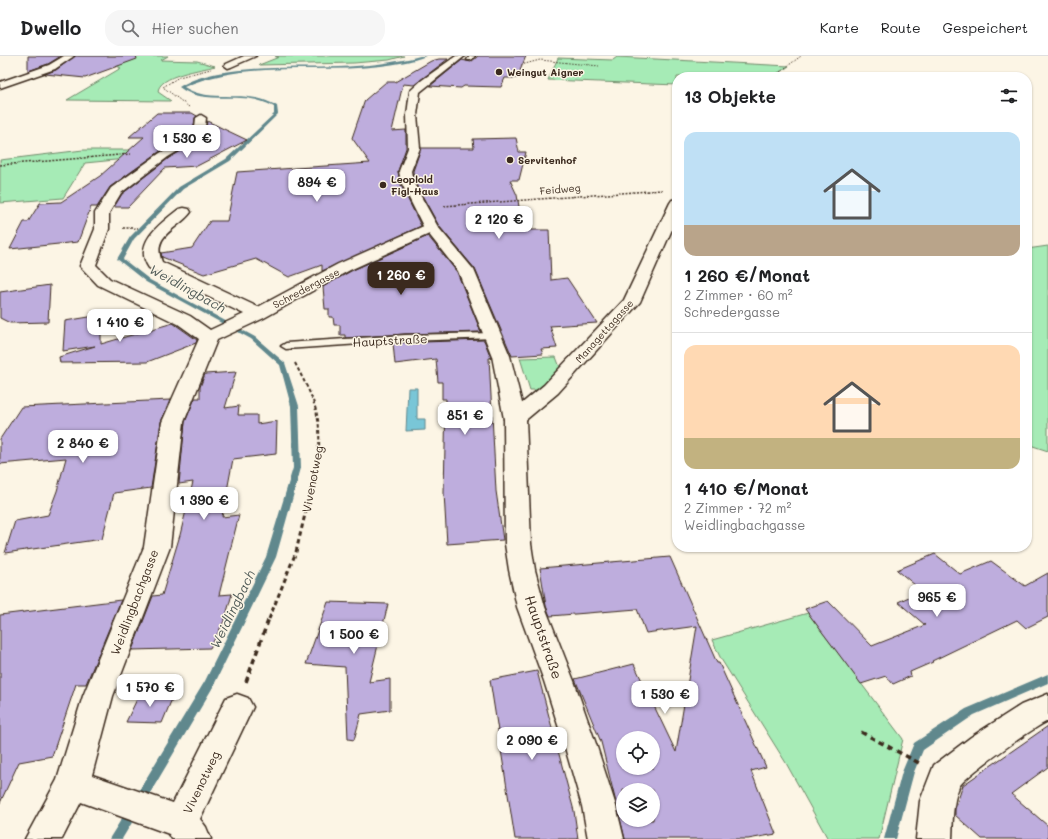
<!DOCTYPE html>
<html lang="de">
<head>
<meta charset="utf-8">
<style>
  :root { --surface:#fff; --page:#f6f6f6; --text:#202124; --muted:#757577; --line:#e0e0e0; --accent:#3b2a1e }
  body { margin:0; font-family:Mali,sans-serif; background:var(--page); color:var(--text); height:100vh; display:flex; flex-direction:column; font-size:15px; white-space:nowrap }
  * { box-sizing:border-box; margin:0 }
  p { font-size:13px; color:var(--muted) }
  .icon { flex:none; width:22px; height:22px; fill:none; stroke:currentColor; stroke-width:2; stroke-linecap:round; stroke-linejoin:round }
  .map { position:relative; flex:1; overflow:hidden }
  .panel { position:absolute; left:672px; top:16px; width:360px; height:480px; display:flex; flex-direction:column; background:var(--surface); border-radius:16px; box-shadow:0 1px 3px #0004 }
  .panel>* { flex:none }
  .fabs { position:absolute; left:616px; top:675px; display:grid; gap:8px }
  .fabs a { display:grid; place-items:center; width:44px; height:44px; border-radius:50%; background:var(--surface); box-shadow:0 1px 3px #0004; font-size:20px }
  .price { position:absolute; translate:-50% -34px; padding:0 9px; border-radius:8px; background:#fff; color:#222; font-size:13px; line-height:26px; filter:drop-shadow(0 1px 2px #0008) }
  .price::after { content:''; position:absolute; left:50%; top:24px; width:12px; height:9px; margin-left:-6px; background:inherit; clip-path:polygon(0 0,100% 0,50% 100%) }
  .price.current { background:var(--accent); color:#fff }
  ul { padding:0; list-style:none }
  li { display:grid; align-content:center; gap:8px; height:212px; padding:0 12px }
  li+li { border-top:1px solid var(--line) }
  li span { display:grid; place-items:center; height:124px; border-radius:12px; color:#555 }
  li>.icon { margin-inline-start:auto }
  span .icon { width:72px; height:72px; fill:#fffc; stroke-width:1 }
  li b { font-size:17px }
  h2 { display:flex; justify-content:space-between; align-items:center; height:48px; padding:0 12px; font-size:17px }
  header { display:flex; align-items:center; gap:24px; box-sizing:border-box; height:56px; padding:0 20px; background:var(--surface); border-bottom:1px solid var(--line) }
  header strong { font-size:19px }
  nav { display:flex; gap:22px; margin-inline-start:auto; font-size:14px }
  .search { width:280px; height:36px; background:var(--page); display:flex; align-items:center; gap:10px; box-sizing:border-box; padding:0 14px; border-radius:16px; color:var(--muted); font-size:15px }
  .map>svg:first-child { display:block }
  .green { fill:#a6ebb6; stroke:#708a6a }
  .water { fill:#79c6d7; stroke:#60888d }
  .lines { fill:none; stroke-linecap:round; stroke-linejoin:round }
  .stream { fill:#60888d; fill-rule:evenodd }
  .building { fill:#beaddd; stroke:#3b2a1e; fill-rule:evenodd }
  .service-casing { stroke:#3b2a1e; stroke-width:3 }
  .minor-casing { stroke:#3b2a1e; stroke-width:3 }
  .secondary-casing { stroke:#3b2a1e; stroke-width:3 }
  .path-far4 { stroke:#3b2a1e; stroke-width:1; stroke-dasharray:1.5 1.5; stroke-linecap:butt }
  .path-far3 { stroke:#3b2a1e; stroke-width:1.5; stroke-dasharray:2 1.5; stroke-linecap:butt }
  .path-far2 { stroke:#3b2a1e; stroke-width:2; stroke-dasharray:3.5 2.5; stroke-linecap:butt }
  .path-far1 { stroke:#3b2a1e; stroke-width:3; stroke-dasharray:4.5 3.5; stroke-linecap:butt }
  .path { stroke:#3b2a1e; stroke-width:3.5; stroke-dasharray:5.5 4.5; stroke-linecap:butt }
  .service { fill:#fcf5e5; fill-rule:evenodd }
  .minor { fill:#fcf5e5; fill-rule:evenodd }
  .secondary { fill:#fcf5e5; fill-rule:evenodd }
  .poi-dot { fill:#3b2a1e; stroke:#fcf5e5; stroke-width:1.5 }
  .labels { text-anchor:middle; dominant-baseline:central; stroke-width:3; stroke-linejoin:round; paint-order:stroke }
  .far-poi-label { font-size:10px; font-weight:bold; fill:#3b2a1e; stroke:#fcf5e5; text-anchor:start }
  .far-street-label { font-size:10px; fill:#3b2a1e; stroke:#fcf5e5 }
  .street-label { font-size:12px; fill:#3b2a1e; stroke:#fcf5e5 }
  .water-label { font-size:13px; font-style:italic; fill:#4e5956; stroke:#fcf5e5 }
  .near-street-label { font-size:14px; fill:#3b2a1e; stroke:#fcf5e5 }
</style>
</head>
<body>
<header>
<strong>Dwello</strong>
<div class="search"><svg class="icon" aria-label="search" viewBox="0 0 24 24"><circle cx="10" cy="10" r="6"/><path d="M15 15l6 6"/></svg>Hier suchen</div>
<nav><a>Karte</a><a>Route</a><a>Gespeichert</a></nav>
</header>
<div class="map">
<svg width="1048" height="783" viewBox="0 0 1048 783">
  <rect width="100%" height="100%" fill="#fcf5e5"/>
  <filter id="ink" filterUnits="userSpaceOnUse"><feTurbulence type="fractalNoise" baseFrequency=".025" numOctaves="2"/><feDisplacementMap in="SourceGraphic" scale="8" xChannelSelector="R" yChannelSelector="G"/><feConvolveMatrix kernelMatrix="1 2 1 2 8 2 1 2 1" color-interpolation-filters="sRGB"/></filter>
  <g filter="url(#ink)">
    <g class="green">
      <path d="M78,0H168L161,4L197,5L215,10C202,14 158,19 158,36L171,45L67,44L121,12L108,6Z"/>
      <path d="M275,0H404L389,4L354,7L259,9L279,1Z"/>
      <path d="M617,1L789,10L773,21H677V29L548,24L558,2L613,4Z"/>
      <path d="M83,94H156L146,101L85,107L63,142L0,147V104Z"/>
      <path d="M1048,190V395L1027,388V193Z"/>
      <path d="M556,301L561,314L541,334H530L520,302Z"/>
      <path d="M808,557L903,683L879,783H828L786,707L721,603L712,584Z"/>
    </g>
    <path class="water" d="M408,332H417V363H425V374L406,375Z"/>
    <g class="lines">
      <g class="stream">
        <path d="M420,0H426C412,6 395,8 381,10C316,18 244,4 184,31C212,49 246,31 277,50L278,58L230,105L183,133L134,183L123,203L150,224L255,281L285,307L299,350L301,412L276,501L213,631L143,749L139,751L135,749L133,745L135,741L205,625L266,501L293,412L291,350L280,309L251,283L146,226L117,203L130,181L179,131L226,103L274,58V51C244,32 205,52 179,31C216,7 295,13 339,11C366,10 394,7 420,0Z"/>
        <path d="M1048,618V627L974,659L923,694L914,716L896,783H884L902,716L914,687L966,653Z"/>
        <path d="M133,749L137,751L139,755L122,783H109L129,751Z"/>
      </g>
    </g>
    <g class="building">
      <path d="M28,0H61L48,8L28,15Z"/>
      <path d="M75,0H136L137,3L85,22L45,18L56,14Z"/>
      <path d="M478,0H526L517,22H505L501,31L464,30L461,32L430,30L462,4L471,6Z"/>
      <path d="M439,3H448L414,29L403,28L392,75L406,74V92L398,115L400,127L421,170L322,215V209L289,221L256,203L204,218L162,201L161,197L192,192L210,165H227L237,116L370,107L352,82L365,44L386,26H395L431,5Z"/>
      <path d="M157,57H192L197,60L195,62L194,70L188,79L159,96L110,131L97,151H91L78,186L10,193L24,166H28L40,147L61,146L100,120L144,81H129Z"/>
      <path d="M207,65L247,84L197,110L165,112L128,151H114L122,138L169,102L198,85L206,72Z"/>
      <path d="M516,82L519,96H526L519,124H510L517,139L523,174H549L551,224L567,222L597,267L550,270L557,292L541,293L543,298L512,300L475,213L439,170L414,125L413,115L421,92H474L473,83Z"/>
      <path d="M428,180L457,216L481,276L405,278L345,282V279H340V269H334L333,261H329V253H325L323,231L351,215Z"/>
      <path d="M50,229L48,266L10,267L0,262V236Z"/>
      <path d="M101,259V288L173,267L197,284L196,287L147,306L60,307L59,301L95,290L63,295L65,265Z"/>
      <path d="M484,284L491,302H489L496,435L503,484L447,488L444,437L446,343H442V326H438L436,303L395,308L393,287Z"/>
      <path d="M236,316L225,352L239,350L238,359H257V368L277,365L276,398L233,403L222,461L239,459L219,539L232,538L225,563L210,592L132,594L153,540L162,539L180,479L193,426L179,428L185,366L195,342H200V331L205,318Z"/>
      <path d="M170,344L161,366L151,432L114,437L102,483L5,497L15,465L48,459L57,435L66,402L0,408V383L21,351Z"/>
      <path d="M935,498L960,518L991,505L1025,530L1048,517V561L1026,572L1017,564L932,605L933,606L910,616L911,620L893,628L886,620L861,628L805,553L828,545L872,590L925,569L898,546L922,535L897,514Z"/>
      <path d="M670,501L717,607H719L766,711L751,715L776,778L748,783H625L601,686L575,623L634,608L676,696L697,570L646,577L637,553L550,560L546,550L540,512ZM623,682H653V712H623ZM623,734H653V764H623Z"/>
      <path d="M121,544L86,628H76L52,700L19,706L0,747V559Z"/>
      <path d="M328,546L388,548L369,626L390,623V654L361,658L354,684L348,683L345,611L306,608Z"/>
      <path d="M537,615L574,755L578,783H515L490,624Z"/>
      <path d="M140,637L174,638L162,667L126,666Z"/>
      <path d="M1048,670V711L1011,738L1048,770V783H982L955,759V753L963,729Z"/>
    </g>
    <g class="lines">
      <defs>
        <g id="service">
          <path d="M470,0H475L471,4H467Z"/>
          <path d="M493,277L498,280L496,282L405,285L286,293L281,290L286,287L405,279Z"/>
        </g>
        <g id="minor">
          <path d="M64,0H74L55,13L0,32V26L49,9Z"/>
          <path d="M244,0H256L231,11L228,12L224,9Z"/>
          <path d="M201,59L206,62L205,71L197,84L168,101L121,137L109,157V173L96,209L110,223L190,260L210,274L244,258L149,212C132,187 161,167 179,153L184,152L189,153L191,156C178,174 151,178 162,206L258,251L338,208L426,169L431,168L436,169L438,172L436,175L350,214L264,262L217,284L184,366L170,491L113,640L92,719L173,747L226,642L237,638L248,642L253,651L200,763L206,771L211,783H172L169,778L81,746L62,783H25L57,724L83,640L144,491L162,366L199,283L178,268L98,229L80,210L95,173V157L111,132L160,97L189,80L195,71L196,62Z"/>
          <path d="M677,143V162L640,246L558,337L522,367L515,369L508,367L504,363L508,359L544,329L624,244L670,147L672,144Z"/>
          <path d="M1048,638V665C1034,671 964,720 959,731C952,747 953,766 952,783H916L920,745L934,709L971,681L1021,649Z"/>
        </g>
        <path id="secondary" d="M456,0H465L420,36L417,59L420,92L411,115L413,126L438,171L474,214L510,300L526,363L531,488L535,514L545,551L574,625L596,688L616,750L624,783H588L582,750L564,688L544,625L517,551L509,514L505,488L504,363L492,300L458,215L424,172L401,126L399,115L408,92L407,59L410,35L422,24Z"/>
      </defs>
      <use href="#service" class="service-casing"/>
      <use href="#minor" class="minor-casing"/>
      <use href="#secondary" class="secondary-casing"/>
      <g class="path-far4">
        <path d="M521,9L540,4L599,10"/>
        <path d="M779,16L783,21"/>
        <path d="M773,21L801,0"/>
        <path d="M189,51L163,31L179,21L211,13"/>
      </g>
      <g class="path-far3">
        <path d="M0,109L131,98"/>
        <path d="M444,150L662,134"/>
        <path d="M123,172H138"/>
      </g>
      <path class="path-far2" d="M295,307C311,339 321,354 319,390"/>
      <path class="path-far1" d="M269,563L296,496L318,404L319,389"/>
      <g class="path">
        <path d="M246,626L269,562"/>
        <path d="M861,676L919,707"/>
      </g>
      <use href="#service" class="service"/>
      <use href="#minor" class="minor"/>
      <use href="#secondary" class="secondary"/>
    </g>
  </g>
  <g class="poi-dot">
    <circle cx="499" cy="16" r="4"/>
    <circle cx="510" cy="104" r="4"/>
    <circle cx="383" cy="129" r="4"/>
  </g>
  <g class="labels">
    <g class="far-poi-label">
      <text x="507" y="16">Weingut Aigner</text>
      <text x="518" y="104">Servitenhof</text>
      <text x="391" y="123">Leoplold<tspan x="391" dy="12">Figl-Haus</tspan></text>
    </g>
    <g class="far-street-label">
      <text transform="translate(560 133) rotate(-5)">Feidweg</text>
      <text transform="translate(306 232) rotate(-28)">Schredergasse</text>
      <text transform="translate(604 275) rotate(-48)">Managettagasse</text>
    </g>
    <g class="street-label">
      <text transform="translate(390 284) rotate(-3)">Hauptstraße</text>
      <text transform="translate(312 423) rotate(-79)">Vivenotweg</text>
      <text transform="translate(134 546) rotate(-69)">Weidlingbachgasse</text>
      <text transform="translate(201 726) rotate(-64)">Vivenotweg</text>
    </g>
    <g class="water-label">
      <text transform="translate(188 232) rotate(29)">Weidlingbach</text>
      <text transform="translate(232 553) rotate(-64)">Weidlingbach</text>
    </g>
    <g class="near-street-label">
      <text transform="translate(544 581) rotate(71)">Hauptstraße</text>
    </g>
  </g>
</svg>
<div class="fabs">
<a><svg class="icon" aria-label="locate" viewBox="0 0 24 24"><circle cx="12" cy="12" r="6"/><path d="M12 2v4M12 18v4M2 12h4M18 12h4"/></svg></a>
<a><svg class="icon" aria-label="layers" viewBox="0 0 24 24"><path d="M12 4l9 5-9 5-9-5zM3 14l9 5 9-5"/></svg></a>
</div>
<b class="price" style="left:187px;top:103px">1 530 €</b>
<b class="price" style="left:317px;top:147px">894 €</b>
<b class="price" style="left:499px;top:184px">2 120 €</b>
<b class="price current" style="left:401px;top:240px">1 260 €</b>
<b class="price" style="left:120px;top:287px">1 410 €</b>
<b class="price" style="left:465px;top:380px">851 €</b>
<b class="price" style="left:83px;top:408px">2 840 €</b>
<b class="price" style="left:204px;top:465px">1 390 €</b>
<b class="price" style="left:937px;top:562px">965 €</b>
<b class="price" style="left:354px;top:599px">1 500 €</b>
<b class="price" style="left:150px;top:652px">1 570 €</b>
<b class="price" style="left:665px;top:659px">1 530 €</b>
<b class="price" style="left:532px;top:705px">2 090 €</b>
<section class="panel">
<h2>13 Objekte<svg class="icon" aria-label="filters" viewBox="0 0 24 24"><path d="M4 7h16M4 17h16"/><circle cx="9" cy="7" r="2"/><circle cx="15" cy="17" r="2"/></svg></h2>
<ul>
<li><span style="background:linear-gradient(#bfe0f5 75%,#b9a48a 0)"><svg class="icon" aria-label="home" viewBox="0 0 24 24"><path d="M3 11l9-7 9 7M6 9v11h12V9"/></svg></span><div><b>1 260 €/Monat</b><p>2 Zimmer · 60 m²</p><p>Schredergasse</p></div></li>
<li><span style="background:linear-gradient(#ffd9b3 75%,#c2b280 0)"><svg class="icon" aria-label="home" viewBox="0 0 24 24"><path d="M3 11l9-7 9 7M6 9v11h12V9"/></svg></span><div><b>1 410 €/Monat</b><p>2 Zimmer · 72 m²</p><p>Weidlingbachgasse</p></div></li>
</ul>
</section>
</div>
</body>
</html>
